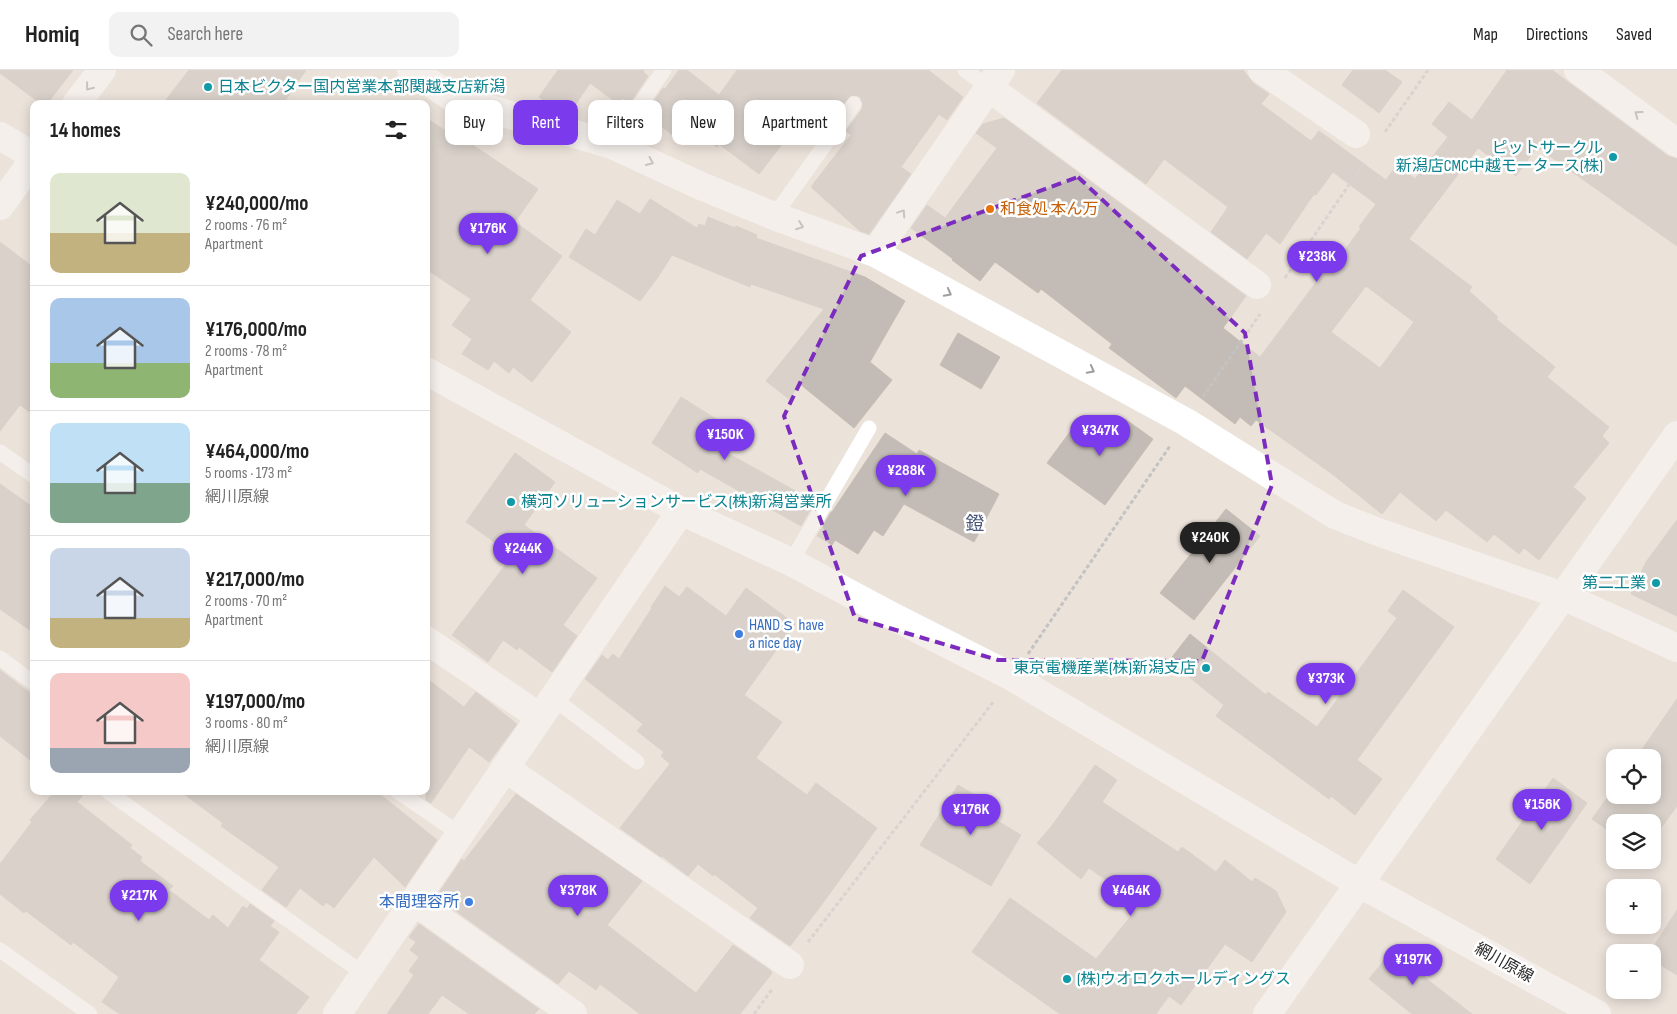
<!DOCTYPE html>
<html lang="en">
<head>
<meta charset="utf-8">
<style>
  :root { --surface:#fff; --page:#f2f2f2; --text:#222; --muted:#767676; --line:#e0e0e0; --accent:#7c3aed }
  body { margin:0; font-family:"Sofia Sans Condensed","Noto Sans JP",sans-serif; background:var(--page); color:var(--text); height:100vh; display:flex; flex-direction:column; font-size:19px; white-space:nowrap }
  * { box-sizing:border-box; margin:0 }
  p { font-size:16px; color:var(--muted) }
  .icon { flex:none; width:28px; height:28px; fill:none; stroke:currentColor; stroke-width:2; stroke-linecap:round; stroke-linejoin:round }
  .map { position:relative; flex:1; overflow:hidden }
  .sheet { position:absolute; left:30px; top:30px; width:400px; height:695px; display:flex; flex-direction:column; background:var(--surface); border-radius:10px; box-shadow:0 2px 12px #0003 }
  .sheet>* { flex:none }
  .banner { position:absolute; left:445px; top:30px; width:475px; height:45px; display:flex; gap:10px }
  .buttons { position:absolute; left:1606px; top:679px; display:grid; gap:10px }
  .buttons a { display:grid; place-items:center; width:55px; height:55px; border-radius:10px; background:var(--surface); box-shadow:0 2px 12px #0003; font-size:25px }
  .price { position:absolute; translate:-50% -42px; padding:0 11px; border-radius:18px; background:var(--accent); color:#fff; font-size:16px; line-height:32px; filter:drop-shadow(0 1px 2px #0008) }
  .price::after { content:''; position:absolute; left:50%; top:30px; width:15px; height:11px; margin-left:-8px; background:inherit; clip-path:polygon(0 0,100% 0,50% 100%) }
  .price.on { background:#222; color:#fff }
  ul { padding:0; list-style:none }
  li { display:flex; align-items:center; gap:15px; height:125px; padding:0 20px }
  li+li { border-top:1px solid var(--line) }
  li span { display:grid; place-items:center; flex:none; width:140px; height:100px; border-radius:10px; color:#555 }
  li>.icon { margin-inline-start:auto }
  span .icon { width:60px; height:60px; fill:#fffc; stroke-width:1 }
  li b { font-size:21px }
  h2 { display:flex; justify-content:space-between; align-items:center; height:60px; padding:0 20px; font-size:21px }
  .tag { padding:0 18px; border-radius:10px; background:var(--surface); box-shadow:0 2px 12px #0003; font-size:18px; line-height:45px }
  .tag.on { background:var(--accent); color:#fff }
  header { display:flex; align-items:center; gap:30px; box-sizing:border-box; height:70px; padding:0 25px; background:var(--surface); border-bottom:1px solid var(--line) }
  header strong { font-size:24px }
  nav { display:flex; gap:28px; margin-inline-start:auto; font-size:18px }
  .search { width:350px; height:45px; background:var(--page); display:flex; align-items:center; gap:12px; box-sizing:border-box; padding:0 18px; border-radius:10px; color:var(--muted); font-size:19px }
  .map>svg:first-child { display:block }
  .building { fill:#c3bcb6; stroke:#c6beb4; fill-rule:evenodd }
  .lines { fill:none; stroke-linecap:round; stroke-linejoin:round }
  .path { stroke:#c3c3c3; stroke-width:3; stroke-dasharray:4 2.5; stroke-linecap:butt }
  .lane { stroke:#fff; stroke-width:15 }
  .street { stroke:#fff; stroke-width:28 }
  .secondary { stroke:#fff; stroke-width:28 }
  .oneway { stroke:#9e9e9e }
  .marked { fill:none; stroke:#7b2cbf; stroke-width:4; stroke-dasharray:10 6; stroke-linejoin:round }
  .culture-dot { fill:#0f9aa8; stroke:#fff; stroke-width:2 }
  .food-dot { fill:#e8710a; stroke:#fff; stroke-width:2 }
  .shop-dot { fill:#3f7fe0; stroke:#fff; stroke-width:2 }
  .labels { text-anchor:middle; dominant-baseline:central; stroke-width:5; stroke-linejoin:round; paint-order:stroke }
  .culture-label { font-size:16px; fill:#0d838f; stroke:#fff; text-anchor:start }
  .food-label { font-size:16px; fill:#c56008; stroke:#fff; text-anchor:start }
  .shop-label { font-size:16px; fill:#366cbe; stroke:#fff; text-anchor:start }
  .street-label { font-size:16px; fill:#282828; stroke:#fff }
  .quarter-label { font-size:19px; fill:#495678; stroke:#fff }
</style>
</head>
<body>
<header>
<strong>Homiq</strong>
<div class="search"><svg class="icon" aria-label="search" viewBox="0 0 24 24"><circle cx="10" cy="10" r="6"/><path d="M15 15l6 6"/></svg>Search here</div>
<nav><a>Map</a><a>Directions</a><a>Saved</a></nav>
</header>
<div class="map">
<svg width="1677" height="944" viewBox="0 0 1677 944">
  <rect width="100%" height="100%" fill="#ebe2da"/>
  <g class="building">
    <path d="M0,0H73L47,34H41L0,3Z"/>
    <path d="M189,0H306L283,34H163Z"/>
    <path d="M558,0H644L643,2L648,6L630,33L623,28L618,34L590,13L568,46L562,44L539,27Z"/>
    <path d="M679,0H687L719,25L737,0H928L963,27L947,50L939,44L901,97L911,104L869,164L860,161L811,117L851,65L846,61L862,39L863,34L860,27L855,25L850,26L831,50L812,36L759,104L719,74L717,77L709,71L706,74L687,60L679,70L645,44L663,18L665,19Z"/>
    <path d="M1062,0H1243L1253,13L1269,24L1261,34L1311,71L1319,61L1386,110L1397,95L1415,109L1448,67L1432,54L1449,32L1472,50L1507,0H1552L1668,86L1677,89V176L1537,77L1516,106L1478,78L1409,169L1472,217L1469,221L1498,247L1496,249L1555,297L1547,307L1609,357L1602,366L1609,373L1573,417L1586,428L1539,490L1524,478L1519,484L1494,464L1487,472L1446,440L1436,451L1400,422L1382,444L1331,403L1256,350L1251,356L1240,347L1235,354L1185,316L1176,328L1109,278L1112,274L1041,219L1038,223L995,192L980,211L952,190L953,189L911,158L927,135L945,148L997,78L976,63L983,54L1004,48L1246,226L1223,258L1260,287L1326,199L1329,202L1361,158L1359,157L1376,134L1333,102L1316,125L1314,124L1280,174L1266,163L1247,189L1211,162L1228,137L1164,89L1146,114L1037,33ZM1366,216L1414,252L1380,298L1331,262Z"/>
    <path d="M1353,0H1385L1402,12L1379,43L1342,15Z"/>
    <path d="M426,48L447,62L449,59L538,119L515,152L562,186L530,230L571,262L532,312L513,297L509,303L494,291L488,300L462,284L472,269L452,255L471,229L426,199Z"/>
    <path d="M650,129L697,158L699,154L705,156L708,147L735,158L736,156L757,165L756,168L865,207L905,231L870,292L892,310L854,358L800,314L789,329L766,311L824,239L751,214L750,217L672,185L658,207L640,231L569,187L586,159L595,165L617,130L640,144Z"/>
    <path d="M0,172L34,198V345L20,335L0,361Z"/>
    <path d="M958,263L1000,287L981,319L940,295Z"/>
    <path d="M681,327L727,356L715,376L815,432L801,456L700,399L698,403L652,373Z"/>
    <path d="M1081,347L1110,369L1125,349L1153,369L1105,435L1047,393Z"/>
    <path d="M885,363L917,384L919,380L999,424L974,472L904,434L883,466L874,460L858,484L835,470L832,475L817,466L831,442H832Z"/>
    <path d="M515,383L555,412L524,455L597,508L563,555L577,566L552,602L519,577L517,580L503,570L488,592L452,565L513,485L466,452Z"/>
    <path d="M0,414L34,438V563L0,539Z"/>
    <path d="M1226,439L1260,466L1194,550L1160,523Z"/>
    <path d="M1677,450V546L1631,524L1646,492Z"/>
    <path d="M665,516L679,527L687,517L726,546L746,518L795,554L744,625L782,652L756,688L807,725L816,713L877,758L820,837L790,876L750,848L758,838L714,804L713,806L698,794L688,806L662,786L661,787L620,758L670,694L661,686L664,682L637,661L643,654L585,609L602,585L608,590L613,584L619,589L652,538L651,537Z"/>
    <path d="M1403,520L1454,557L1357,690L1382,709L1355,745L1331,726L1329,729L1216,646L1224,635L1169,591L1190,564L1266,625L1268,622L1317,657L1397,548L1388,541Z"/>
    <path d="M0,600L34,626V693L0,666Z"/>
    <path d="M426,608L464,637L476,622L517,654L489,692L469,677L431,733L426,730Z"/>
    <path d="M1677,629V736L1652,770V752H1615V765L1592,749L1615,717V725H1652V688H1636Z"/>
    <path d="M1095,695L1117,710L1102,732L1178,782L1182,777L1216,802L1225,790L1252,812L1255,808L1276,821L1286,842L1252,892L1225,874L1181,935L1169,926L1156,944H1060L972,882L1010,828L1096,889L1141,834L1089,798L1081,809L1037,773L1051,757Z"/>
    <path d="M1553,708L1587,733L1530,814L1496,789Z"/>
    <path d="M958,715L999,739L994,749L1021,765L991,816L920,775Z"/>
    <path d="M55,721H86L77,732L132,775L130,778L142,787L140,791L173,816L169,820L209,850L213,845L228,858L243,836L247,839L250,834L274,851L270,856L279,862L259,890L309,927L296,944H120L102,932L119,907L73,872L71,875L26,841L24,843L0,824V794L32,752L30,750Z"/>
    <path d="M180,721H376L437,770L405,817L374,787L334,838L326,832L323,836L300,818L286,837L262,820L279,797L221,756L223,753Z"/>
    <path d="M516,724L642,811L607,855L696,923L733,875L770,900L772,903L740,944H640L600,914L596,920L569,901L558,914L436,827L462,789L464,791Z"/>
    <path d="M1677,840V905L1652,890V882H1650Z"/>
    <path d="M419,854L539,939L534,944H469L442,925L428,944H387L414,905L409,901L419,887L410,880L416,872L409,867Z"/>
    <path d="M1397,874L1430,900L1424,907L1472,944H1412L1369,909Z"/>
  </g>
  <g class="lines">
    <g class="path">
      <path d="M1385,62L1428,0"/>
      <path d="M1285,208L1364,93"/>
      <path d="M1203,327L1260,244"/>
      <path d="M1028,584L1170,376"/>
      <path d="M808,872L994,631"/>
      <path d="M754,944L773,918"/>
    </g>
    <g class="lane">
      <path d="M965,0L988,17"/>
      <path d="M612,75L664,0"/>
      <path d="M774,146L854,34"/>
      <path d="M0,382L34,406"/>
      <path d="M791,492L869,358"/>
      <path d="M0,588L34,613"/>
      <path d="M553,628L637,692"/>
      <path d="M107,721L364,904"/>
      <path d="M397,721L460,764"/>
      <path d="M0,880L90,944"/>
    </g>
    <g class="street">
      <path d="M411,0L453,28L612,75L701,116L774,146L875,183L1186,352L1335,445L1378,462L1563,526L1677,578"/>
      <path d="M1262,0L1356,64"/>
      <path d="M1578,0L1677,73"/>
      <path d="M988,17L1257,215"/>
      <path d="M76,34L102,0"/>
      <path d="M0,136L34,89"/>
      <path d="M875,183L1001,0"/>
      <path d="M426,570L540,647"/>
      <path d="M505,698L790,895"/>
      <path d="M414,831L573,944"/>
      <path d="M337,944L681,441"/>
    </g>
    <g class="secondary">
      <path d="M0,66L34,86"/>
      <path d="M426,301L681,441L791,492L888,544L1012,607L1360,814L1597,944"/>
      <path d="M1267,944L1677,365"/>
    </g>
  </g>
  <defs><path id="oneway-chevron" d="M-2-3.5L2.5 0L-2 3.5" fill="none" stroke-width="1.6" stroke-linecap="round" stroke-linejoin="round" transform="scale(1.25)"/></defs>
  <g class="oneway">
    <use href="#oneway-chevron" transform="translate(89 17) rotate(128)"/>
    <use href="#oneway-chevron" transform="translate(1638 44) rotate(-144)"/>
    <use href="#oneway-chevron" transform="translate(650 92) rotate(25)"/>
    <use href="#oneway-chevron" transform="translate(902 143) rotate(-56)"/>
    <use href="#oneway-chevron" transform="translate(800 156) rotate(21)"/>
    <use href="#oneway-chevron" transform="translate(948 223) rotate(28)"/>
    <use href="#oneway-chevron" transform="translate(1091 300) rotate(28)"/>
  </g>
  <path d="M0 0H1677V944H0ZM1078,107L1245,263L1272,415L1202,591L998,590L855,548L784,346L861,186Z" fill="#ebe2da" fill-opacity=".55" fill-rule="evenodd"/>
  <path class="marked" d="M1078,107L1245,263L1272,415L1202,591L998,590L855,548L784,346L861,186Z"/>
  <g class="culture-dot">
    <circle cx="208" cy="17" r="5"/>
    <circle cx="1613" cy="87" r="5"/>
    <circle cx="511" cy="432" r="5"/>
    <circle cx="1656" cy="513" r="5"/>
    <circle cx="1206" cy="598" r="5"/>
    <circle cx="1067" cy="909" r="5"/>
  </g>
  <circle class="food-dot" cx="990" cy="139" r="5"/>
  <g class="shop-dot">
    <circle cx="739" cy="564" r="5"/>
    <circle cx="469" cy="832" r="5"/>
  </g>
  <g class="labels">
    <g class="culture-label">
      <text x="218" y="17">日本ビクター国内営業本部関越支店新潟</text>
      <text x="1603" y="78" text-anchor="end">ピットサークル<tspan x="1603" dy="18">新潟店CMC中越モータース(株)</tspan></text>
      <text x="521" y="432">横河ソリューションサービス(株)新潟営業所</text>
      <text x="1646" y="513" text-anchor="end">第二工業</text>
      <text x="1196" y="598" text-anchor="end">東京電機産業(株)新潟支店</text>
      <text x="1077" y="909">(株)ウオロクホールディングス</text>
    </g>
    <g class="food-label">
      <text x="1000" y="139">和食処 本ん万</text>
    </g>
    <g class="shop-label">
      <text x="749" y="555">HANDｓ have<tspan x="749" dy="18">a nice day</tspan></text>
      <text x="459" y="832" text-anchor="end">本間理容所</text>
    </g>
    <g class="street-label">
      <text transform="translate(1504 893) rotate(29)">網川原線</text>
    </g>
    <g class="quarter-label">
      <text x="975" y="454">鐙</text>
    </g>
  </g>
</svg>
<div class="buttons">
<a><svg class="icon" aria-label="locate" viewBox="0 0 24 24"><circle cx="12" cy="12" r="6"/><path d="M12 2v4M12 18v4M2 12h4M18 12h4"/></svg></a>
<a><svg class="icon" aria-label="layers" viewBox="0 0 24 24"><path d="M12 4l9 5-9 5-9-5zM3 14l9 5 9-5"/></svg></a>
<a>+</a>
<a>−</a>
</div>
<b class="price" style="left:488px;top:185px">¥176K</b>
<b class="price" style="left:1317px;top:213px">¥238K</b>
<b class="price" style="left:1100px;top:387px">¥347K</b>
<b class="price" style="left:725px;top:391px">¥150K</b>
<b class="price" style="left:906px;top:427px">¥288K</b>
<b class="price on" style="left:1210px;top:494px">¥240K</b>
<b class="price" style="left:523px;top:505px">¥244K</b>
<b class="price" style="left:1326px;top:635px">¥373K</b>
<b class="price" style="left:1542px;top:761px">¥156K</b>
<b class="price" style="left:971px;top:766px">¥176K</b>
<b class="price" style="left:578px;top:847px">¥378K</b>
<b class="price" style="left:1131px;top:847px">¥464K</b>
<b class="price" style="left:139px;top:852px">¥217K</b>
<b class="price" style="left:1413px;top:916px">¥197K</b>
<div class="banner">
<a class="tag">Buy</a>
<a class="tag on">Rent</a>
<a class="tag">Filters</a>
<a class="tag">New</a>
<a class="tag">Apartment</a>
</div>
<section class="sheet">
<h2>14 homes<svg class="icon" aria-label="filters" viewBox="0 0 24 24"><path d="M4 7h16M4 17h16"/><circle cx="9" cy="7" r="2"/><circle cx="15" cy="17" r="2"/></svg></h2>
<ul>
<li><span style="background:linear-gradient(#dfe7d0 60%,#c2b280 0)"><svg class="icon" aria-label="home" viewBox="0 0 24 24"><path d="M3 11l9-7 9 7M6 9v11h12V9"/></svg></span><div><b>¥240,000/mo</b><p>2 rooms · 76 m²</p><p>Apartment</p></div></li>
<li><span style="background:linear-gradient(#a9c7e8 65%,#8fb573 0)"><svg class="icon" aria-label="home" viewBox="0 0 24 24"><path d="M3 11l9-7 9 7M6 9v11h12V9"/></svg></span><div><b>¥176,000/mo</b><p>2 rooms · 78 m²</p><p>Apartment</p></div></li>
<li><span style="background:linear-gradient(#bfe0f5 60%,#7fa58c 0)"><svg class="icon" aria-label="home" viewBox="0 0 24 24"><path d="M3 11l9-7 9 7M6 9v11h12V9"/></svg></span><div><b>¥464,000/mo</b><p>5 rooms · 173 m²</p><p>網川原線</p></div></li>
<li><span style="background:linear-gradient(#c9d6e8 70%,#c2b280 0)"><svg class="icon" aria-label="home" viewBox="0 0 24 24"><path d="M3 11l9-7 9 7M6 9v11h12V9"/></svg></span><div><b>¥217,000/mo</b><p>2 rooms · 70 m²</p><p>Apartment</p></div></li>
<li><span style="background:linear-gradient(#f6c9c9 75%,#9aa5b1 0)"><svg class="icon" aria-label="home" viewBox="0 0 24 24"><path d="M3 11l9-7 9 7M6 9v11h12V9"/></svg></span><div><b>¥197,000/mo</b><p>3 rooms · 80 m²</p><p>網川原線</p></div></li>
</ul>
</section>
</div>
</body>
</html>
